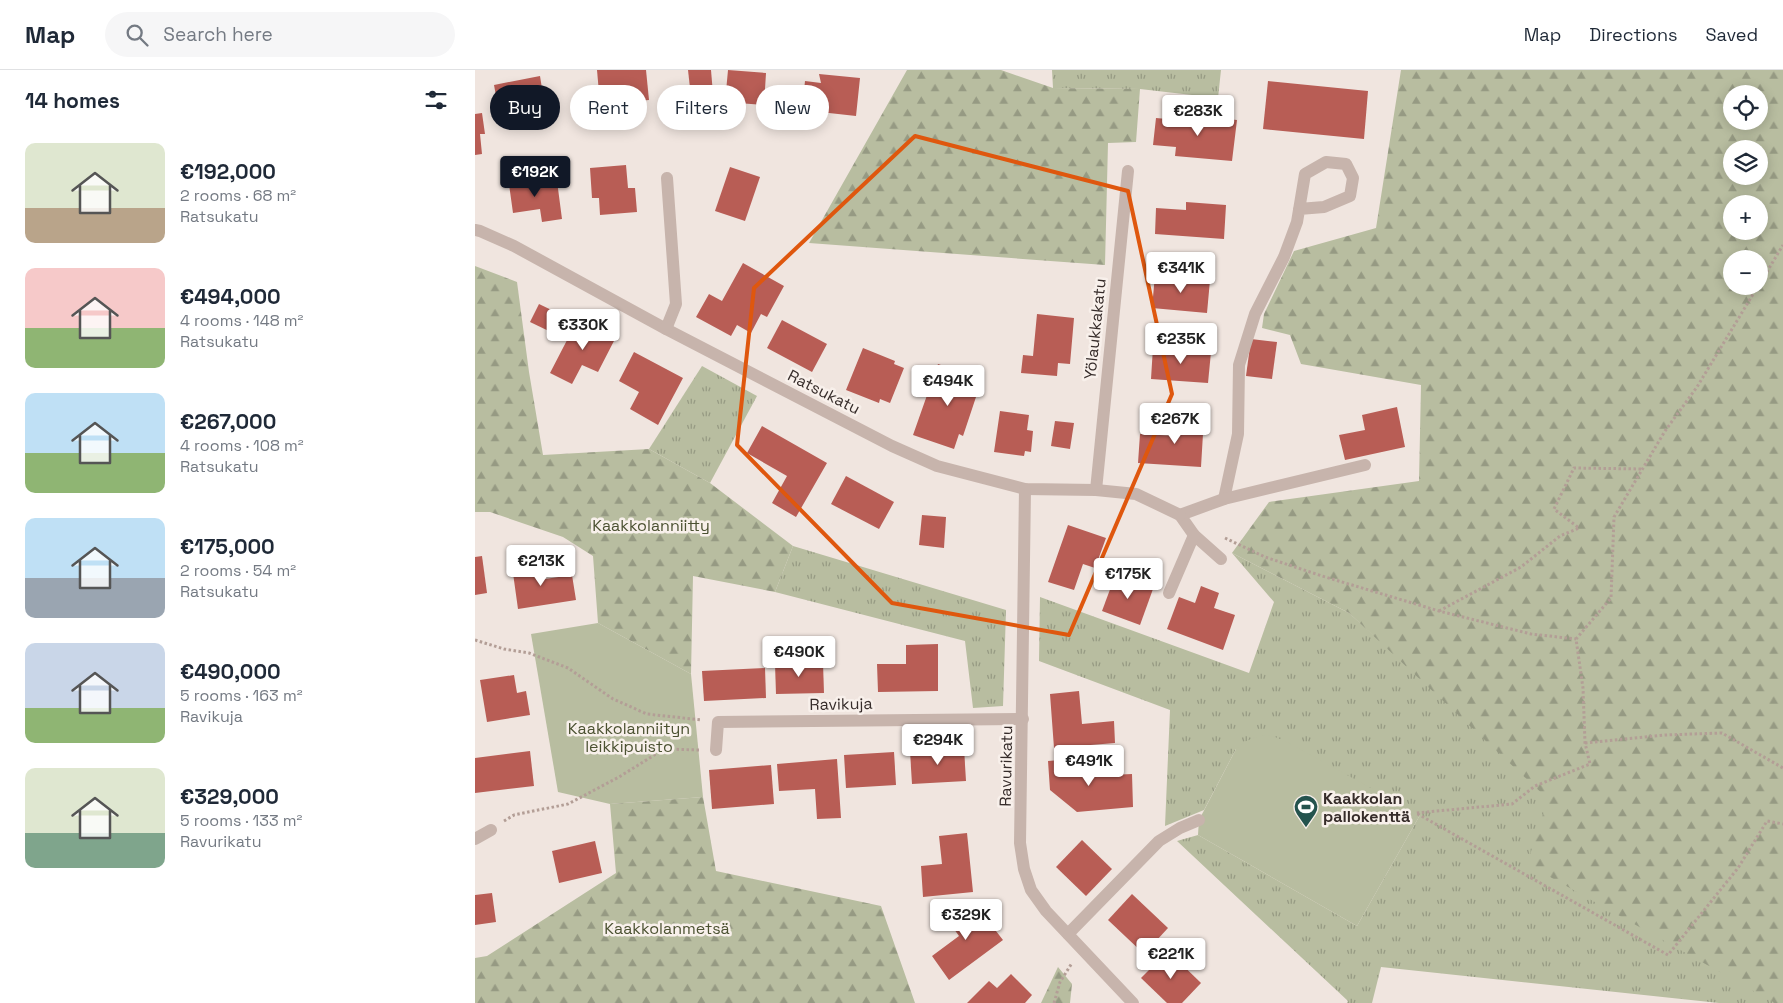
<!DOCTYPE html>
<html lang="en">
<head>
<meta charset="utf-8">
<style>
  :root { --surface:#fff; --page:#f6f6f7; --text:#1f2937; --muted:#747a83; --line:#e0e1e3; --accent:#111827 }
  body { margin:0; font-family:"Space Grotesk",sans-serif; background:var(--page); color:var(--text); height:100vh; display:flex; flex-direction:column; font-size:19px; white-space:nowrap }
  * { box-sizing:border-box; margin:0 }
  p { font-size:16px; color:var(--muted) }
  .icon { flex:none; width:28px; height:28px; fill:none; stroke:currentColor; stroke-width:2; stroke-linecap:round; stroke-linejoin:round }
  .map { position:relative; flex:1; overflow:hidden }
  .sheet { display:flex; flex-direction:column; background:var(--surface); width:475px }
  .sheet>* { flex:none }
  .banner { position:absolute; left:15px; top:15px; width:475px; height:45px; display:flex; gap:10px }
  .controls { position:absolute; left:1248px; top:15px; display:grid; gap:10px }
  .controls a { display:grid; place-items:center; width:45px; height:45px; border-radius:50%; background:var(--surface); box-shadow:0 2px 12px #0003; font-size:25px }
  .price { position:absolute; translate:-50% -42px; padding:0 11px; border-radius:5px; background:#fff; color:#222; font-size:16px; line-height:32px; filter:drop-shadow(0 1px 2px #0008) }
  .price::after { content:''; position:absolute; left:50%; top:30px; width:15px; height:11px; margin-left:-8px; background:inherit; clip-path:polygon(0 0,100% 0,50% 100%) }
  .price.on { background:var(--accent); color:#fff }
  ul { padding:0; list-style:none }
  li { display:flex; align-items:center; gap:15px; height:125px; padding:0 25px }
  li span { display:grid; place-items:center; flex:none; width:140px; height:100px; border-radius:10px; color:#555 }
  li>.icon { margin-inline-start:auto }
  span .icon { width:60px; height:60px; fill:#fffc; stroke-width:1 }
  li b { font-size:21px }
  h2 { display:flex; justify-content:space-between; align-items:center; height:60px; padding:0 25px; font-size:21px }
  .tag { padding:0 18px; border-radius:22px; background:var(--surface); box-shadow:0 2px 12px #0003; font-size:18px; line-height:45px }
  .tag.on { background:var(--accent); color:#fff }
  header { display:flex; align-items:center; gap:30px; box-sizing:border-box; height:70px; padding:0 25px; background:var(--surface); border-bottom:1px solid var(--line) }
  header strong { font-size:24px }
  nav { display:flex; gap:28px; margin-inline-start:auto; font-size:18px }
  .search { width:350px; height:45px; background:var(--page); display:flex; align-items:center; gap:12px; box-sizing:border-box; padding:0 18px; border-radius:28px; color:var(--muted); font-size:19px }
  main { display:flex; flex:1; min-height:0 }
  .map>svg:first-child { display:block }
  .grass { fill:url(#grass-tufts) }
  .forest { fill:url(#forest-firs); fill-rule:evenodd }
  .green { fill:#b8bda0 }
  .building { fill:#b85d55 }
  .lines { fill:none; stroke-linecap:round; stroke-linejoin:round }
  .path { stroke:#b39e96; stroke-width:3; stroke-dasharray:2.5 2.5; stroke-linecap:butt }
  .service { stroke:#c7b4ac; stroke-width:12 }
  .minor { stroke:#c7b4ac; stroke-width:12 }
  .marked { fill:none; stroke:#df570e; stroke-width:4; stroke-linejoin:round }
  .labels { text-anchor:middle; dominant-baseline:central; stroke-width:5; stroke-linejoin:round; paint-order:stroke }
  .street-label { font-size:16px; fill:#362c2a; stroke:#f8f0eb }
  .park-label { font-size:16px; fill:#4b5131; stroke:#f8f0eb }
  .poi-label { font-size:16px; font-weight:bold; fill:#362c2a; stroke:#f8f0eb; text-anchor:start }
</style>
</head>
<body>
<header>
<strong>Map</strong>
<div class="search"><svg class="icon" aria-label="search" viewBox="0 0 24 24"><circle cx="10" cy="10" r="6"/><path d="M15 15l6 6"/></svg>Search here</div>
<nav><a>Map</a><a>Directions</a><a>Saved</a></nav>
</header>
<main>
<section class="sheet">
<h2>14 homes<svg class="icon" aria-label="filters" viewBox="0 0 24 24"><path d="M4 7h16M4 17h16"/><circle cx="9" cy="7" r="2"/><circle cx="15" cy="17" r="2"/></svg></h2>
<ul>
<li><span style="background:linear-gradient(#dfe7d0 65%,#b9a48a 0)"><svg class="icon" aria-label="home" viewBox="0 0 24 24"><path d="M3 11l9-7 9 7M6 9v11h12V9"/></svg></span><div><b>€192,000</b><p>2 rooms · 68 m²</p><p>Ratsukatu</p></div></li>
<li><span style="background:linear-gradient(#f6c9c9 60%,#8fb573 0)"><svg class="icon" aria-label="home" viewBox="0 0 24 24"><path d="M3 11l9-7 9 7M6 9v11h12V9"/></svg></span><div><b>€494,000</b><p>4 rooms · 148 m²</p><p>Ratsukatu</p></div></li>
<li><span style="background:linear-gradient(#bfe0f5 60%,#8fb573 0)"><svg class="icon" aria-label="home" viewBox="0 0 24 24"><path d="M3 11l9-7 9 7M6 9v11h12V9"/></svg></span><div><b>€267,000</b><p>4 rooms · 108 m²</p><p>Ratsukatu</p></div></li>
<li><span style="background:linear-gradient(#bfe0f5 60%,#9aa5b1 0)"><svg class="icon" aria-label="home" viewBox="0 0 24 24"><path d="M3 11l9-7 9 7M6 9v11h12V9"/></svg></span><div><b>€175,000</b><p>2 rooms · 54 m²</p><p>Ratsukatu</p></div></li>
<li><span style="background:linear-gradient(#c9d6e8 65%,#8fb573 0)"><svg class="icon" aria-label="home" viewBox="0 0 24 24"><path d="M3 11l9-7 9 7M6 9v11h12V9"/></svg></span><div><b>€490,000</b><p>5 rooms · 163 m²</p><p>Ravikuja</p></div></li>
<li><span style="background:linear-gradient(#dfe7d0 65%,#7fa58c 0)"><svg class="icon" aria-label="home" viewBox="0 0 24 24"><path d="M3 11l9-7 9 7M6 9v11h12V9"/></svg></span><div><b>€329,000</b><p>5 rooms · 133 m²</p><p>Ravurikatu</p></div></li>
</ul>
</section>
<div class="map">
<svg width="1308" height="933" viewBox="0 0 1308 933">
  <defs>
    <pattern id="grass-tufts" width="24" height="20" patternUnits="userSpaceOnUse" patternTransform="scale(1.25)"><rect width="24" height="20" fill="#b8bda0"/><path d="M3 7l-1-3M5 7V3M7 7l1-3M15 17l-1-3M17 17v-4M19 17l1-3" fill="none" stroke="#969a83"/></pattern>
    <pattern id="forest-firs" width="22" height="20" patternUnits="userSpaceOnUse" patternTransform="scale(1.25)"><rect width="22" height="20" fill="#b8bda0"/><path d="M5 1l3.5 6h-7zM16 11l3.5 6h-7z" fill="#969a83"/></pattern>
  </defs>
  <rect width="100%" height="100%" fill="#f0e5df"/>
  <g class="grass">
    <path d="M577,0H746L743,28L665,19L578,18Z"/>
    <path d="M227,296L282,326L235,413L174,379Z"/>
    <path d="M318,476L531,540L528,636L498,638L490,571L300,522Z"/>
    <path d="M757,483L874,543L1305,933H1244L906,897L897,933H872L873,931L702,771L723,765L882,856L945,745L761,679L729,740L690,756L695,640L564,591L565,527L774,603L799,532Z"/>
  </g>
  <g class="forest">
    <path d="M432,0H526L578,18L665,19L661,72L633,73L630,195L334,173Z"/>
    <path d="M926,0H1308V933H1300L1052,794L1073,729L874,543L757,483L794,432L944,411L946,315L826,294L815,265L787,258L789,244L819,181L901,158ZM1256,24H1284V51H1256ZM1256,79H1284V106H1256ZM1256,134H1284V161H1256ZM1256,189H1284V216H1256Z"/>
    <path d="M0,196L42,212L54,302L68,385L174,379L235,413L318,476L300,522L218,506L216,604L123,553L118,486L88,467L15,442H0Z"/>
    <path d="M228,727L241,801L406,836L440,933H0V888L12,886L141,803L135,734Z"/>
    <path d="M583,897L597,914L595,933H566Z"/>
  </g>
  <g class="green">
    <path d="M123,553L216,604L228,727L135,734L83,722L56,564Z"/>
    <path d="M795,665L810,671L945,745L882,856L723,765L724,750L761,679C772,669 780,666 795,665Z"/>
  </g>
  <g class="building">
    <path d="M122,0H171L174,30L125,34Z"/>
    <path d="M213,0H236L238,24L216,27Z"/>
    <path d="M253,0L291,3L289,35L250,32Z"/>
    <path d="M344,4L385,8L381,46L327,40L330,11L346,13Z"/>
    <path d="M65,6L73,56L52,60L48,37L24,42L19,15Z"/>
    <path d="M793,11L893,21L889,69L788,59Z"/>
    <path d="M7,43L10,64H5L7,84L0,85V44Z"/>
    <path d="M704,44L762,50L757,91L700,86L701,77L678,75L681,48L703,50Z"/>
    <path d="M151,95L153,118H160L162,142L125,145L124,128H117L115,98Z"/>
    <path d="M255,97L285,107L270,151L240,141Z"/>
    <path d="M53,105L54,115L82,111L87,149L67,152L65,139L38,143L33,107Z"/>
    <path d="M711,132L751,135L749,169L680,164L681,138L711,140Z"/>
    <path d="M268,193L309,216L292,247L286,244L276,263L262,255L256,266L221,247L234,224L247,231Z"/>
    <path d="M680,205L735,210L732,243L677,238Z"/>
    <path d="M64,234L89,246L80,264L55,252Z"/>
    <path d="M562,244L599,248L595,294L583,293L582,306L546,303L548,285L558,286Z"/>
    <path d="M104,247L141,267L123,302L107,295L97,314L75,303Z"/>
    <path d="M307,250L352,274L337,302L292,278Z"/>
    <path d="M776,269L802,272L797,309L771,306Z"/>
    <path d="M678,277L736,282L733,313L676,309Z"/>
    <path d="M388,278L420,291L419,294L429,298L415,333L405,329L404,333L371,320Z"/>
    <path d="M159,282L208,308L183,355L155,339L164,322L144,311Z"/>
    <path d="M463,294L507,309L488,366L484,364L479,379L438,365Z"/>
    <path d="M922,337L930,377L870,390L864,365L890,360L887,345Z"/>
    <path d="M525,341L554,345L552,360L558,361L556,382L550,381L549,386L519,382Z"/>
    <path d="M705,346L729,347L726,397L663,393L665,364L704,366Z"/>
    <path d="M580,351L599,353L595,379L576,376Z"/>
    <path d="M287,356L352,393L321,447L297,433L312,406L272,383Z"/>
    <path d="M371,406L419,432L404,459L356,434Z"/>
    <path d="M447,445L471,447L469,478L444,475Z"/>
    <path d="M593,455L631,468L620,498L608,494L599,520L573,512Z"/>
    <path d="M7,486L12,523L0,525V487Z"/>
    <path d="M67,492L70,509L97,505L101,530L43,539L37,496Z"/>
    <path d="M640,506L678,519L665,555L627,541Z"/>
    <path d="M726,516L744,523L739,538L760,545L748,580L692,559L704,527L720,533Z"/>
    <path d="M463,574V621L403,622L402,594H431V575Z"/>
    <path d="M348,593L349,623L301,624L300,594Z"/>
    <path d="M290,598L291,628L229,631L227,601Z"/>
    <path d="M39,605L42,623L51,621L55,645L12,652L5,610Z"/>
    <path d="M604,621L607,654L639,651L640,673L579,678L575,624Z"/>
    <path d="M489,678L491,711L437,714L435,681Z"/>
    <path d="M55,681L59,716L0,723V688Z"/>
    <path d="M419,682L421,715L371,718L369,685Z"/>
    <path d="M609,688L610,702L614,706L657,704L658,737L602,742L575,720L573,691Z"/>
    <path d="M362,689L366,748L342,749L340,719L304,721L302,694Z"/>
    <path d="M296,695L299,734L237,739L234,700Z"/>
    <path d="M492,763L498,822L448,827L446,796L467,794L464,766Z"/>
    <path d="M607,770L637,799L611,826L581,797Z"/>
    <path d="M120,771L127,803L84,813L77,781Z"/>
    <path d="M17,823L21,852L0,855V825Z"/>
    <path d="M657,824L693,858L669,884L633,850Z"/>
    <path d="M488,831L504,852L510,847L528,870L474,910L457,886L484,866L469,845Z"/>
    <path d="M693,881L726,913L707,933H692L666,908Z"/>
    <path d="M536,904L557,925L550,933H492L514,911L522,918Z"/>
  </g>
  <g class="lines">
    <g class="path">
      <path d="M1284,215L1308,175"/>
      <path d="M1283,216L1222,317L1190,361L1139,447L1136,528L1101,569L1108,618L1110,673L1115,694L1060,716L1037,734L941,743L1193,885L1263,798L1292,751L1308,754"/>
      <path d="M750,468L790,487L847,506L964,541L1056,564L1101,569"/>
      <path d="M964,541L1046,497L1085,466L1104,458L1079,439L1099,398L1167,399"/>
      <path d="M0,570L29,579L54,583L93,598L138,629L172,644L227,650"/>
      <path d="M1110,673L1189,665L1247,663L1308,698"/>
      <path d="M29,751L39,745L93,734L144,707L189,679L225,680"/>
      <path d="M579,933L585,912L597,893"/>
    </g>
    <g class="service">
      <path d="M749,429L763,364L764,295L780,244L809,187L822,152L830,104L851,92L871,94L878,108L875,126L849,137L824,139"/>
      <path d="M746,489L719,465L705,445L749,429L890,395"/>
      <path d="M694,523L719,465"/>
      <path d="M593,864L684,771L705,758L724,750"/>
    </g>
    <g class="minor">
      <path d="M0,160L5,161L39,176L191,259L417,376L462,396L550,419L621,420L661,424L705,445"/>
      <path d="M191,259L201,234L192,108"/>
      <path d="M550,419L545,773L549,799L556,820L571,841L658,933"/>
      <path d="M621,420L653,101"/>
      <path d="M241,680L243,652L548,649"/>
      <path d="M0,769L16,760"/>
    </g>
  </g>
  <path class="marked" d="M440,66L653,121L697,324L594,565L417,533L262,375L279,218Z"/>
  <defs>
    <symbol id="stadium-pin" viewBox="-11 -11 22 30"><path d="M0 17L-7.5 6A9.5 9.5 0 1 1 7.5 6Z" fill="#24534e" stroke="#f8f0eb"/><path d="M0-5a6.5 5 0 1 0 0 10a6.5 5 0 1 0 0-10ZM-3.5-1.8h7v3.6h-7Z" fill="#fff"/></symbol>
  </defs>
  <g fill-rule="evenodd">
    <use href="#stadium-pin" x="817" y="723" width="28" height="38"/>
  </g>
  <g class="labels">
    <g class="street-label">
      <text transform="translate(620 259) rotate(-84)">Yölaukkakatu</text>
      <text transform="translate(349 322) rotate(27)">Ratsukatu</text>
      <text transform="translate(366 634) rotate(-1)">Ravikuja</text>
      <text transform="translate(531 696) rotate(-89)">Ravurikatu</text>
    </g>
    <g class="park-label">
      <text x="176" y="455">Kaakkolanniitty</text>
      <text x="154" y="658">Kaakkolanniityn<tspan x="154" dy="18">leikkipuisto</tspan></text>
      <text x="192" y="858">Kaakkolanmetsä</text>
    </g>
    <g class="poi-label">
      <text x="848" y="728">Kaakkolan<tspan x="848" dy="18">pallokenttä</tspan></text>
    </g>
  </g>
</svg>
<div class="controls">
<a><svg class="icon" aria-label="locate" viewBox="0 0 24 24"><circle cx="12" cy="12" r="6"/><path d="M12 2v4M12 18v4M2 12h4M18 12h4"/></svg></a>
<a><svg class="icon" aria-label="layers" viewBox="0 0 24 24"><path d="M12 4l9 5-9 5-9-5zM3 14l9 5 9-5"/></svg></a>
<a>+</a>
<a>−</a>
</div>
<b class="price" style="left:723px;top:67px">€283K</b>
<b class="price on" style="left:60px;top:128px">€192K</b>
<b class="price" style="left:706px;top:224px">€341K</b>
<b class="price" style="left:108px;top:281px">€330K</b>
<b class="price" style="left:706px;top:295px">€235K</b>
<b class="price" style="left:473px;top:337px">€494K</b>
<b class="price" style="left:700px;top:375px">€267K</b>
<b class="price" style="left:66px;top:517px">€213K</b>
<b class="price" style="left:653px;top:530px">€175K</b>
<b class="price" style="left:324px;top:608px">€490K</b>
<b class="price" style="left:463px;top:696px">€294K</b>
<b class="price" style="left:614px;top:717px">€491K</b>
<b class="price" style="left:491px;top:871px">€329K</b>
<b class="price" style="left:696px;top:910px">€221K</b>
<div class="banner">
<a class="tag on">Buy</a>
<a class="tag">Rent</a>
<a class="tag">Filters</a>
<a class="tag">New</a>
</div>
</div>
</main>
</body>
</html>
